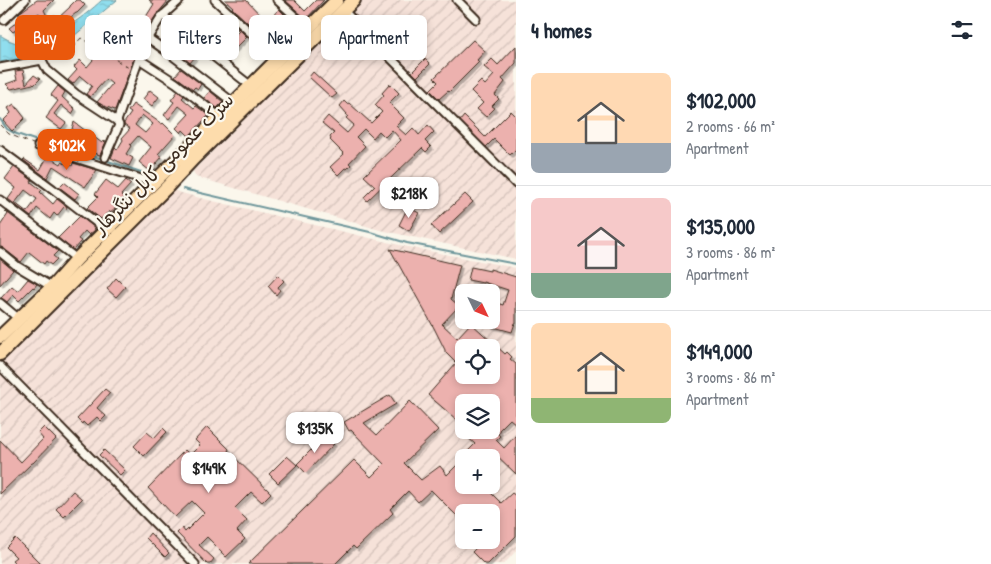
<!DOCTYPE html>
<html lang="en">
<head>
<meta charset="utf-8">
<style>
  :root { --surface:#fff; --page:#f6f6f7; --text:#1f2937; --muted:#747a83; --line:#e0e1e3; --accent:#ea580c }
  body { margin:0; font-family:"Patrick Hand","Playpen Sans Arabic",sans-serif; background:var(--page); color:var(--text); height:100vh; display:flex; flex-direction:column; font-size:19px; white-space:nowrap }
  * { box-sizing:border-box; margin:0 }
  p { font-size:16px; color:var(--muted) }
  .icon { flex:none; width:28px; height:28px; fill:none; stroke:currentColor; stroke-width:2; stroke-linecap:round; stroke-linejoin:round }
  .map { position:relative; flex:1; overflow:hidden }
  .side { display:flex; flex-direction:column; background:var(--surface); width:475px }
  .side>* { flex:none }
  .hud { position:absolute; left:15px; top:15px; width:425px; height:45px; display:flex; gap:10px }
  .needle { width:32px; rotate:133deg }
  .buttons { position:absolute; left:455px; top:284px; display:grid; gap:10px }
  .buttons a { display:grid; place-items:center; width:45px; height:45px; border-radius:8px; background:var(--surface); box-shadow:0 2px 8px #0003; font-size:25px }
  .price { position:absolute; translate:-50% -42px; padding:0 11px; border-radius:10px; background:#fff; color:#222; font-size:16px; line-height:32px; filter:drop-shadow(0 1px 2px #0008) }
  .price::after { content:''; position:absolute; left:50%; top:30px; width:15px; height:11px; margin-left:-8px; background:inherit; clip-path:polygon(0 0,100% 0,50% 100%) }
  .price.active { background:var(--accent); color:#fff }
  ul { padding:0; list-style:none }
  li { display:flex; align-items:center; gap:15px; height:125px; padding:0 15px }
  li+li { border-top:1px solid var(--line) }
  li span { display:grid; place-items:center; flex:none; width:140px; height:100px; border-radius:8px; color:#555 }
  li>.icon { margin-inline-start:auto }
  span .icon { width:60px; height:60px; fill:#fffc; stroke-width:1 }
  li b { font-size:21px }
  h2 { display:flex; justify-content:space-between; align-items:center; height:60px; padding:0 15px; font-size:21px }
  .chip { padding:0 18px; border-radius:8px; background:var(--surface); box-shadow:0 2px 8px #0003; font-size:18px; line-height:45px }
  .chip.active { background:var(--accent); color:#fff }
  main { display:flex; flex:1; min-height:0 }
  .map>svg:first-child { display:block }
  .industrial { fill:url(#industrial-furrows); fill-rule:evenodd }
  .water { fill:url(#water-ripples); stroke:#6e969b }
  .lines { fill:none; stroke-linecap:round; stroke-linejoin:round }
  .stream { stroke:#6e969b; stroke-width:2 }
  .building { fill:#ecb1ae; stroke:#3b2a1e; fill-rule:evenodd; filter:url(#shadow) }
  .street-casing { stroke:#3b2a1e; stroke-width:11 }
  .highway-casing { stroke:#3b2a1e; stroke-width:16 }
  .path { stroke:#3b2a1e; stroke-width:1; stroke-dasharray:5 4; stroke-linecap:butt }
  .street { stroke:#fbf7ec; stroke-width:7 }
  .highway { stroke:#fddcac; stroke-width:12 }
  .labels { text-anchor:middle; dominant-baseline:central; stroke-width:4.5; stroke-linejoin:round; paint-order:stroke }
  .street-label { font-size:19px; fill:#3b2a1e; stroke:#fbf7ec }
</style>
</head>
<body>
<main>
<div class="map">
<svg width="516" height="564" viewBox="0 0 516 564">
  <defs>
    <pattern id="industrial-furrows" width="10" height="10" patternUnits="userSpaceOnUse" patternTransform="scale(1.25)"><rect width="10" height="10" fill="#f6e2d9"/><path d="M-1 1l2-2M0 10L10 0M9 11l2-2" fill="none" stroke="#d4c2ba"/></pattern>
    <pattern id="water-ripples" width="26" height="14" patternUnits="userSpaceOnUse" patternTransform="scale(1.25)"><rect width="26" height="14" fill="#90deee"/><path d="M2 4q2-2 4 0t4 0M15 11q2-2 4 0t4 0" fill="none" stroke="#7dbfcc"/></pattern>
    <filter id="shadow"><feDropShadow dx="2.5" dy="2.5" stdDeviation="0" flood-color="#0004"/></filter>
  </defs>
  <rect width="100%" height="100%" fill="#fbf7ec"/>
  <filter id="ink" filterUnits="userSpaceOnUse"><feTurbulence type="fractalNoise" baseFrequency=".02" numOctaves="2"/><feDisplacementMap in="SourceGraphic" scale="10" xChannelSelector="R" yChannelSelector="G"/><feConvolveMatrix kernelMatrix="1 2 1 2 8 2 1 2 1" color-interpolation-filters="sRGB"/></filter>
  <g filter="url(#ink)">
    <g class="industrial">
      <path d="M363,0H516V259L380,230L196,177L193,171Z"/>
      <path d="M167,187L178,192L200,198L408,247L516,268V551L504,564H0V354ZM464,292H491V320H464ZM464,348H491V375H464ZM464,402H491V430H464ZM464,458H491V485H464ZM464,512H491V540H464Z"/>
    </g>
    <path class="water" d="M102,0H117L74,36L59,46L39,55L0,62V35C6,39 14,43 21,44C46,46 85,16 102,0Z"/>
    <g class="lines">
      <g class="stream">
        <path d="M0,119L7,129L14,133L46,144L81,152L150,175"/>
        <path d="M183,189L370,232L407,243L516,264"/>
      </g>
    </g>
    <g class="building">
      <path d="M37,0H54L44,10L48,18L55,15L57,19L70,7V6L76,0H80L85,5L77,13H76L66,21L65,20L47,29L39,13L13,32L9,28L22,18L19,13Z"/>
      <path d="M149,0H169L157,14L147,29L137,25L131,38L122,34L125,26L131,16L142,23L154,4Z"/>
      <path d="M225,0H246L267,22L279,9L284,14L283,15L285,17L276,28L274,26L263,37L232,8L233,7Z"/>
      <path d="M285,0H294L305,11L316,0H324L306,19Z"/>
      <path d="M224,16L230,21L211,44L216,49L227,38L230,40L239,31L237,29L238,28L247,37L234,50L229,45L220,54L197,37L188,32L182,25L188,18L194,23L192,26L204,37Z"/>
      <path d="M176,35L182,40L199,52L190,63L170,47L173,41L172,40Z"/>
      <path d="M139,36L142,38L115,110L104,106L97,102L112,84L106,79L90,97L86,94L92,86L80,76L73,84L68,80L77,70L74,67L80,60L87,67L104,47L109,50L112,45L118,49V46L133,51Z"/>
      <path d="M473,40L485,51L477,60L479,62L449,92L448,91L439,99L430,90L438,82L434,78Z"/>
      <path d="M516,46V63L502,79L505,82L495,95L499,99L492,106L495,108L486,117L477,109L483,103L471,91L481,81L485,85L494,75L484,67L492,59L498,65Z"/>
      <path d="M425,59L430,64L417,77L412,72Z"/>
      <path d="M181,69L201,84L198,89L195,87L193,89L175,76Z"/>
      <path d="M23,70L26,84L34,75L40,79L34,85L33,84L11,89L6,84L17,80L15,71Z"/>
      <path d="M313,72L337,94L332,98L309,77Z"/>
      <path d="M390,84L399,93L389,103L404,118L396,126L406,135L413,128L419,135L428,125L434,132L425,141L431,147L426,152L422,148L367,201L364,197L375,186L364,176L401,140L392,130L385,137L379,131L373,138L364,129L356,137L365,146L349,163L351,165L347,169L345,168L338,175L330,167L344,154L330,140L331,139L330,137L334,133L322,123L328,116L347,133L354,125L346,118L348,116L346,115L347,114L340,106L344,101L347,104L349,103L371,123L382,112L375,105L384,95L382,93Z"/>
      <path d="M58,86L65,92L62,97L75,109L72,114L61,105L54,114L66,123L61,129L46,118L49,114V113L58,101L51,95Z"/>
      <path d="M150,90L159,97L152,106L143,99Z"/>
      <path d="M178,91L184,96L182,98L194,108L196,106L209,115L189,136L183,130L181,133L176,128L189,114L179,106L169,119L164,115L174,102L171,100Z"/>
      <path d="M210,91L223,102L217,108L204,98Z"/>
      <path d="M14,104L25,118L12,131L3,121L11,113L8,108Z"/>
      <path d="M133,104L159,122L162,124L163,123L175,135L158,154L162,157L150,171L139,162L151,147L138,136L130,145L131,146L126,154L133,158L129,166L111,158L115,148L117,150L123,140L122,138L130,129L124,125V123L131,113L128,111ZM142,115L153,124L145,133L135,125Z"/>
      <path d="M511,111L516,116V149L510,155L494,139L486,147L460,121L464,116L485,137Z"/>
      <path d="M74,122L102,143L103,141L106,142L100,155L75,147L59,135L60,134L92,146L72,129Z"/>
      <path d="M48,156L61,164L62,162L69,166L70,164L72,166L73,163L97,170L85,187L53,166L47,178L23,160L24,159L40,170Z"/>
      <path d="M14,167L32,180L31,182L42,190L40,192L53,204L57,199L67,207L66,209L64,207L57,216L54,213L50,219L37,208L31,217L8,199L16,188L5,179ZM25,190L37,199L27,212L15,203Z"/>
      <path d="M106,180L118,189L126,180L131,184L121,195L124,197L114,210L110,213L109,211L101,219L87,208L98,197L95,194Z"/>
      <path d="M64,182L79,194L75,199L59,187Z"/>
      <path d="M465,194L473,202L439,234L431,225Z"/>
      <path d="M408,207L419,213L409,231L399,225Z"/>
      <path d="M5,211L58,251L53,256L57,259L51,265L46,261L44,264L29,252L21,262L3,248L0,247V226L8,214Z"/>
      <path d="M80,216L94,227L95,230L89,235L85,231L78,239L81,241L73,250L58,238Z"/>
      <path d="M390,249L460,265L451,299L459,306L442,324L457,338L471,323L505,354L507,352L512,357L510,359L516,364V424L510,419L499,430L500,432L498,434L500,436L496,440L504,448L516,435V474L490,449L482,458H461L475,444L465,435L470,430H491V402H464V426L428,395L456,363L445,352V350L434,328ZM464,348H491V375H464Z"/>
      <path d="M0,259L13,270L0,285Z"/>
      <path d="M471,267L490,271V269L516,277V323H515L512,332L490,326L494,311L491,310V301L503,305L508,290L483,282V283L468,280Z"/>
      <path d="M278,275L284,281L278,287L280,290L276,295L268,286Z"/>
      <path d="M116,278L125,287L116,297L107,289Z"/>
      <path d="M28,279L37,284L34,288L33,287L19,301L13,295L7,302L1,298L12,286L18,291Z"/>
      <path d="M105,389L110,393L97,408L106,416L101,421L97,417L87,426L83,422L82,424L77,419Z"/>
      <path d="M390,395L396,404L364,423L377,435L410,401L438,430L404,463L421,480L440,466L447,475L460,462L464,466V485H483L501,503L512,493L516,496V536L488,564H484L472,552L484,540H491V512H464V523L431,490L418,502L408,491L390,509L393,513L356,549L353,546L335,564H248L354,460L371,477L384,464L351,430L349,431L344,422Z"/>
      <path d="M44,427L56,439L33,463H32L0,494V440L21,462L43,439L38,433Z"/>
      <path d="M207,427L229,449L228,451L271,493L262,502L251,492L235,508L247,520L237,531L245,539L226,557L221,552H222L207,537L199,545L214,559L210,564H207L177,533L182,528L185,532L204,513L192,501L175,517L148,488L185,450L190,455L200,445L195,440Z"/>
      <path d="M163,428L167,432L144,456L134,446L147,432L154,438Z"/>
      <path d="M325,436L334,444L306,473L297,464Z"/>
      <path d="M104,450L125,470L120,475L99,455Z"/>
      <path d="M287,456L297,465L278,483L269,474Z"/>
      <path d="M73,491L82,499L64,517L56,509Z"/>
      <path d="M150,533L169,553L165,557L146,538Z"/>
      <path d="M15,538L41,564H16L12,560L16,557L6,547Z"/>
    </g>
    <g class="lines">
      <defs>
        <g id="street">
          <path d="M215,0L279,59"/>
          <path d="M277,0L309,29"/>
          <path d="M457,0L476,19"/>
          <path d="M342,9L516,184"/>
          <path d="M163,15L185,36L194,41L251,86"/>
          <path d="M4,20L25,0"/>
          <path d="M148,38L169,53L234,103"/>
          <path d="M139,59L176,83L220,117"/>
          <path d="M0,68L42,60L47,70L76,94L117,121"/>
          <path d="M38,146L154,183"/>
          <path d="M0,150L53,189L106,230"/>
          <path d="M105,157L119,125L117,121L145,42L161,17L180,0"/>
          <path d="M0,200L77,259"/>
          <path d="M0,252L17,266L52,287"/>
          <path d="M0,303L19,319"/>
          <path d="M0,366L195,564"/>
        </g>
        <g id="highway">
          <path d="M0,337L52,287L77,259L337,0"/>
          <path d="M0,354L167,187L193,159L354,0"/>
        </g>
      </defs>
      <use href="#street" class="street-casing"/>
      <use href="#highway" class="highway-casing"/>
      <g class="path">
        <path d="M47,57L73,47L81,38L129,68"/>
        <path d="M0,125L9,134L33,144"/>
      </g>
      <use href="#street" class="street"/>
      <use href="#highway" class="highway"/>
    </g>
  </g>
  <g class="labels">
    <g class="street-label">
      <text transform="translate(163 163) rotate(-45)">سرک عمومی کابل ننگرهار</text>
    </g>
  </g>
</svg>
<div class="buttons">
<a><svg class="needle" viewBox="-14 -14 28 28"><path d="M0-13l5 13h-10z" fill="#e53935"/><path d="M0 13l5-13h-10z" fill="#747a83"/></svg></a>
<a><svg class="icon" aria-label="locate" viewBox="0 0 24 24"><circle cx="12" cy="12" r="6"/><path d="M12 2v4M12 18v4M2 12h4M18 12h4"/></svg></a>
<a><svg class="icon" aria-label="layers" viewBox="0 0 24 24"><path d="M12 4l9 5-9 5-9-5zM3 14l9 5 9-5"/></svg></a>
<a>+</a>
<a>−</a>
</div>
<b class="price active" style="left:67px;top:171px">$102K</b>
<b class="price" style="left:409px;top:219px">$218K</b>
<b class="price" style="left:315px;top:454px">$135K</b>
<b class="price" style="left:209px;top:494px">$149K</b>
<div class="hud">
<a class="chip active">Buy</a>
<a class="chip">Rent</a>
<a class="chip">Filters</a>
<a class="chip">New</a>
<a class="chip">Apartment</a>
</div>
</div>
<section class="side">
<h2>4 homes<svg class="icon" aria-label="filters" viewBox="0 0 24 24"><path d="M4 7h16M4 17h16"/><circle cx="9" cy="7" r="2"/><circle cx="15" cy="17" r="2"/></svg></h2>
<ul>
<li><span style="background:linear-gradient(#ffd9b3 70%,#9aa5b1 0)"><svg class="icon" aria-label="home" viewBox="0 0 24 24"><path d="M3 11l9-7 9 7M6 9v11h12V9"/></svg></span><div><b>$102,000</b><p>2 rooms · 66 m²</p><p>Apartment</p></div></li>
<li><span style="background:linear-gradient(#f6c9c9 75%,#7fa58c 0)"><svg class="icon" aria-label="home" viewBox="0 0 24 24"><path d="M3 11l9-7 9 7M6 9v11h12V9"/></svg></span><div><b>$135,000</b><p>3 rooms · 86 m²</p><p>Apartment</p></div></li>
<li><span style="background:linear-gradient(#ffd9b3 75%,#8fb573 0)"><svg class="icon" aria-label="home" viewBox="0 0 24 24"><path d="M3 11l9-7 9 7M6 9v11h12V9"/></svg></span><div><b>$149,000</b><p>3 rooms · 86 m²</p><p>Apartment</p></div></li>
</ul>
</section>
</main>
</body>
</html>
